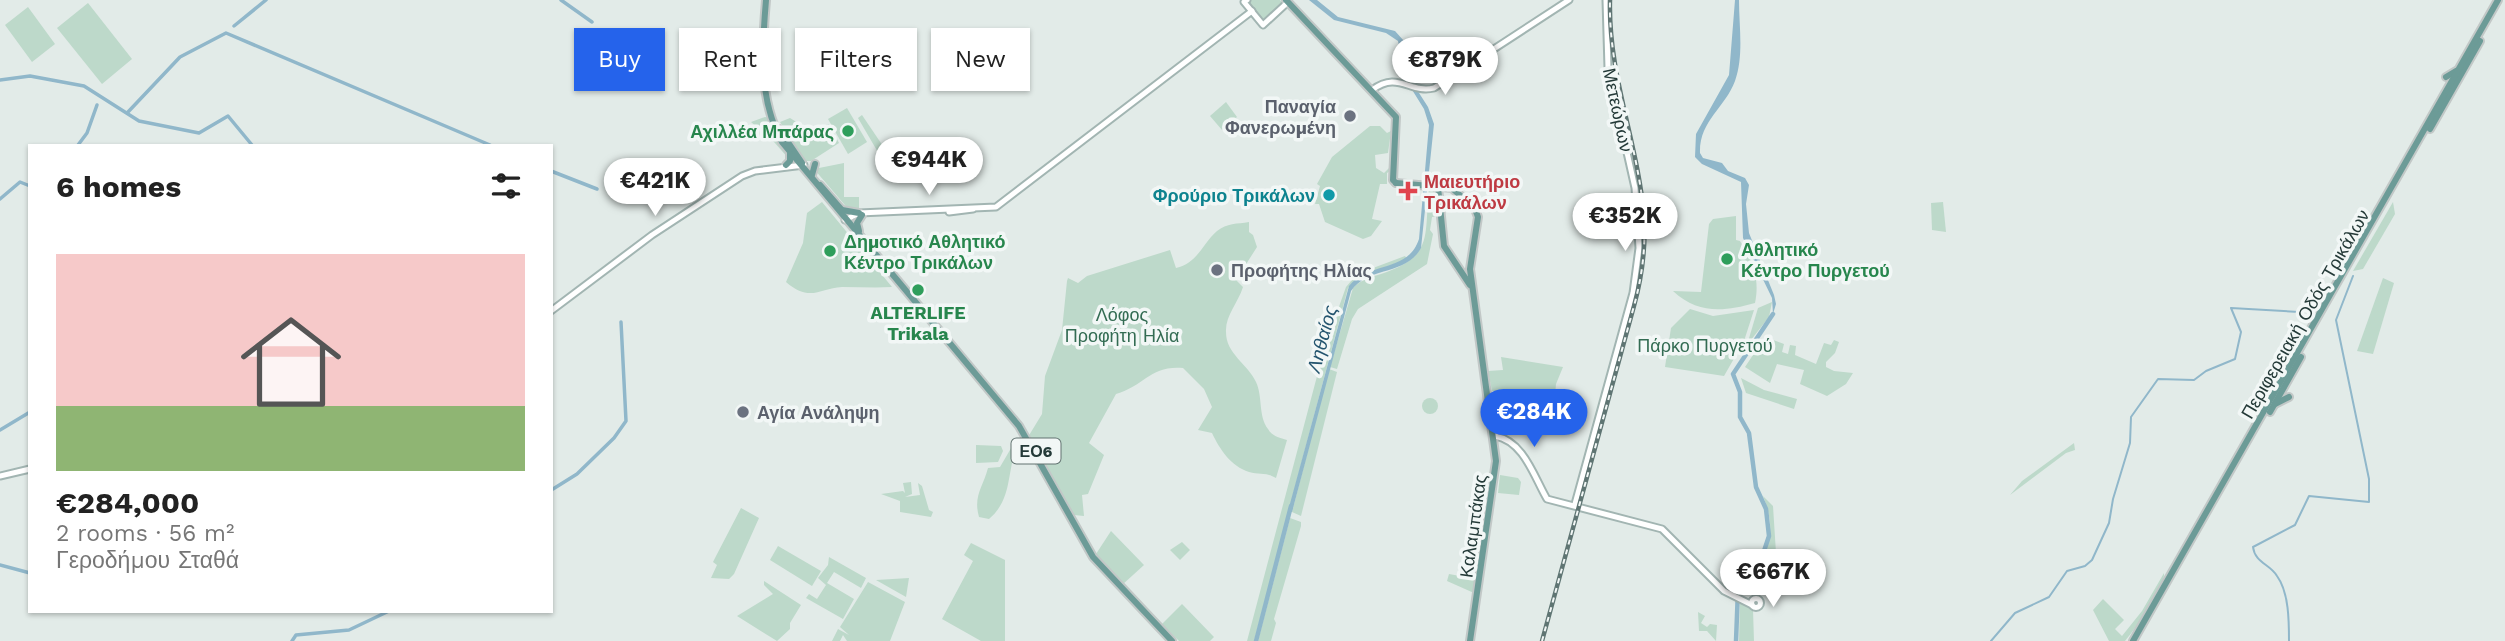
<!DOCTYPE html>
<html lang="en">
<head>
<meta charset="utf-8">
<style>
  :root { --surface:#fff; --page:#f2f2f2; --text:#222; --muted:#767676; --accent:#2563eb }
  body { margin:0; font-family:"Work Sans",sans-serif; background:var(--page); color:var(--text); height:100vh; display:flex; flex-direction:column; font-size:26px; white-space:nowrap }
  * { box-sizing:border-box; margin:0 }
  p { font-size:23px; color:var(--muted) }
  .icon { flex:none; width:38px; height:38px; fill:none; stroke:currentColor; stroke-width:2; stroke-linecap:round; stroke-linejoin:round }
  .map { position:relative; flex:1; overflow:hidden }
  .drawer { position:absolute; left:28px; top:144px; width:525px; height:469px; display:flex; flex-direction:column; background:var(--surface); border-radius:0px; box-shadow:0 2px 5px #0004 }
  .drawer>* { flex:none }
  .guide { position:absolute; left:574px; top:28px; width:665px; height:63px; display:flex; gap:14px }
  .price { position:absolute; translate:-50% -60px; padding:0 16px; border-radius:24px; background:#fff; color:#222; font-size:23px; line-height:46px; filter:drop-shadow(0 2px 4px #0008) }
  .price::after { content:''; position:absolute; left:50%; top:42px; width:21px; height:16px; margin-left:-10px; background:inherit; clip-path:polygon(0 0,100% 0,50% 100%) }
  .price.current { background:var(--accent); color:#fff }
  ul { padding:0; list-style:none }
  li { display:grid; align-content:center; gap:14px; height:371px; padding:0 28px }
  li span { display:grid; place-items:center; height:217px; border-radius:0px; color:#555 }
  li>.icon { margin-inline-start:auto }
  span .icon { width:126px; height:126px; fill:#fffc; stroke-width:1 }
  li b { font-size:30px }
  h2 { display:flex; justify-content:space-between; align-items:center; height:84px; padding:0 28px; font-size:30px }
  .tag { padding:0 24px; border-radius:0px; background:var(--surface); box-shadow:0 2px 5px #0004; font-size:24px; line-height:63px }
  .tag.current { background:var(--accent); color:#fff }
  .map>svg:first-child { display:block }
  .green { fill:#bdd9ca }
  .water { fill:#90b7ca }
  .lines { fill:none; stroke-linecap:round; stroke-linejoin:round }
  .stream { stroke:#90b7ca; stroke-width:2 }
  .canal { stroke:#90b7ca; stroke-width:3.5 }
  .river { stroke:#90b7ca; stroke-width:4.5 }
  .secondary-casing { stroke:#a2b5b2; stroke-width:9 }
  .primary-casing { stroke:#c2c8c7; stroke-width:10 }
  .secondary { stroke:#fff; stroke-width:5 }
  .primary { stroke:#6c9b97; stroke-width:6 }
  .rail-casing { stroke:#5f7573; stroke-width:4.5 }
  .rail { stroke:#f2f7f6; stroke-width:2; stroke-dasharray:5; stroke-linecap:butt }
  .worship-dot { fill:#6b7280; stroke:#f2f7f6; stroke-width:2.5 }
  .leisure-dot { fill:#2e9e5b; stroke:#f2f7f6; stroke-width:2.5 }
  .health-dot { fill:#e0444e; stroke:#f2f7f6; stroke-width:2.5 }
  .culture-dot { fill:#0f9aa8; stroke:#f2f7f6; stroke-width:2.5 }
  .labels { text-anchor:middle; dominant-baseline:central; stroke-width:7; stroke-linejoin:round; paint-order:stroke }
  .shield { fill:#f2f7f6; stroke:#627371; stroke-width:2 }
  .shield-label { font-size:16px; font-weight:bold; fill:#243a38 }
  .worship-label { font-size:18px; font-weight:bold; fill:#5b616d; stroke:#f2f7f6; text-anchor:start }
  .street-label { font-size:18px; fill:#243a38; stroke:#f2f7f6 }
  .leisure-label { font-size:18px; font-weight:bold; fill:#27864d; stroke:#f2f7f6; text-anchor:start }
  .health-label { font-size:18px; font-weight:bold; fill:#be3a42; stroke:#f2f7f6; text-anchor:start }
  .culture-label { font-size:18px; font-weight:bold; fill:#0d838f; stroke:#f2f7f6; text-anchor:end }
  .park-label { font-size:18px; fill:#336c53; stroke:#f2f7f6 }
  .water-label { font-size:19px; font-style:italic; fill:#25556f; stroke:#f2f7f6 }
</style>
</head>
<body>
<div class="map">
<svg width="2505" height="641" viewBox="0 0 2505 641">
  <rect width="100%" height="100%" fill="#e2ebe8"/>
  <g class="green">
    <path d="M1251,0H1280L1284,5L1264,21L1249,3Z"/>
    <path d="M88,3L132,59L102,84L57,28Z"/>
    <path d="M28,7L55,44L32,62L5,25Z"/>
    <path d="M1226,102L1237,117L1222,130L1210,116Z"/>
    <path d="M847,108L867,142L848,154L828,119Z"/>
    <path d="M862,115L889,155L879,154L858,118Z"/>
    <path d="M765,117L770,118L790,155L789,159L774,142L751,122Z"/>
    <path d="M790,118L814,133L829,124L839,143L811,161H805L780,122Z"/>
    <path d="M1370,126H1380L1387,133L1391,131L1388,153L1375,155L1376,168L1384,173L1390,167L1392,152L1393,169L1387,173V184H1380L1372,219L1382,221L1371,236L1363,239L1325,222L1319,204H1315L1320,186L1317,184L1332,157Z"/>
    <path d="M844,163V197H859V211H850L814,169Z"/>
    <path d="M1429,188L1437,192V216L1432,217L1430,230L1433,234L1427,264L1358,309L1352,319L1337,369L1330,367L1353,288C1361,280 1370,277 1381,274C1434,256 1424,238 1429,188Z"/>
    <path d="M822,202L892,287C876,288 859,287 842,287C820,288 810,303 786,282L803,243L807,213Z"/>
    <path d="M1943,202L1946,232L1932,230L1931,203Z"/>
    <path d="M2393,202L2395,214L2363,269L2353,271Z"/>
    <path d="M1736,216V240L1740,241C1753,261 1760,279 1755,303C1723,312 1698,314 1673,291L1701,292L1709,224L1713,219Z"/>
    <path d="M1249,222V232L1253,235L1257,247L1236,280L1243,287C1238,303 1225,316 1226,332C1226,354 1247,363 1256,382C1263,397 1258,416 1268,429C1272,436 1279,438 1287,440L1276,478C1267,472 1259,475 1249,472C1231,466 1220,450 1212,433L1198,430L1212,407L1204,389L1183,368C1151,365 1144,386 1116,394L1089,443L1104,455L1088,494L1082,495L1084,516L1074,515L1028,437L1042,414L1045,376L1062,330L1067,281L1068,278L1078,283L1087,276L1170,250L1176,268C1198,263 1202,244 1217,231C1227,223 1237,224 1249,222Z"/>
    <path d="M1405,256L1407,259L1403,261L1359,276L1348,288L1254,641H1247L1325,346L1346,287L1357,274Z"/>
    <path d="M2383,278L2394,283L2373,354L2357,351Z"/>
    <path d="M1772,302L1769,317L1747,345L1758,308Z"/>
    <path d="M1690,309L1713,316L1754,310L1744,341L1724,376L1665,367L1671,328Z"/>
    <path d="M1765,337L1784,344L1782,352L1788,354L1790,345L1796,346L1795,355L1816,364L1824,343L1831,345L1834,340L1839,342L1835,353L1826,362V367L1834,371L1853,373L1846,384L1827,396L1800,384L1804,370L1777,364L1770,383L1745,367Z"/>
    <path d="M1501,357L1563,367L1556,384L1553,417L1506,409L1504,401H1499L1497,391H1492L1488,371L1503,370Z"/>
    <path d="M1329,369L1337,372L1301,516L1292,512Z"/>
    <path d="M1741,378L1764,390L1797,399L1794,409L1746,393Z"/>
    <circle cx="1430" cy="406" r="8"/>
    <path d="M1017,438L1020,441C1005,467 1015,497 989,519L979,517C973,496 983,487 988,468L1000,467Z"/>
    <path d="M2074,443L2075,450L2066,453L2010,495L2022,481Z"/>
    <path d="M976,445L1001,446L1003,451L998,462L976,463Z"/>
    <path d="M1500,475L1518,478L1521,482L1519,495L1498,493Z"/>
    <path d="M911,482L912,494L905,497L920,495L918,483L922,486L929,510L933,512L931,517L900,512V501L881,494L903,491L905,493L903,483Z"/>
    <path d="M1763,496L1773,506L1776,553L1751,594L1740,590C1765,557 1780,538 1763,496Z"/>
    <path d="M741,508L759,518L734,574L729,579L711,578L717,565L713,562L715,558Z"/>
    <path d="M1290,518L1301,522V526L1274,619L1276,623L1271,641H1258Z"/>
    <path d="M1111,531L1144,565L1122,585L1096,554Z"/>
    <path d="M1182,542L1190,550L1180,560L1170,550Z"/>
    <path d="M971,543L1005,560V641H981L942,619L973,561L964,555Z"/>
    <path d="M778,546L821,571L812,586L770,560Z"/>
    <path d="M829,557L866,578L861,588L834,572L827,583L854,599L843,619L806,598L809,594L817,599L826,585L818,578L828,565Z"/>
    <path d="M2164,573C2166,586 2136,628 2125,641H2109L2093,610L2103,599L2124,620L2115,629L2122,636L2142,611Z"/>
    <path d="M1449,574L1476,579L1474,593L1447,581Z"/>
    <path d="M909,578L906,597L876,580Z"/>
    <path d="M764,581L801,605L790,623V629L777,641L737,616L773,594L764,585Z"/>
    <path d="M868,582L905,602L890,641H847L843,635L840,641H832L838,629L849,635L840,627Z"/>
    <path d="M1740,600L1753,610L1754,641H1739Z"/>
    <path d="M1182,604L1214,637L1210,641H1179L1162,624Z"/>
    <path d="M1698,612L1705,616L1701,623L1707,627L1710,624L1717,625L1716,641L1707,631H1699Z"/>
  </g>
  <g class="water">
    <path d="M1309,0H1317L1338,17L1395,31L1404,41L1412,82L1428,107L1434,124L1421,248C1406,276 1368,266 1351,291L1292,512L1288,511L1349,286C1369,261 1408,273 1419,239L1429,125L1424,109L1406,80L1398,41L1386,33L1334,20Z"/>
    <path d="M1735,0H1739C1739,27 1744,55 1735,81C1725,108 1699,121 1700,153L1703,158L1722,163L1728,171L1745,178L1749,185L1746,204L1749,233L1774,295L1776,304L1773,314L1772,298L1743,238L1741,182L1702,164L1695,157L1696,134L1729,75Z"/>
  </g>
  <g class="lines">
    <g class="stream">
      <path d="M1991,641L2015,613L2049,597L2067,571L2085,566L2092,560L2109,523L2113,499L2130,443L2131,417L2158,379L2194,380L2206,371L2235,359L2241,332L2231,308L2299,312"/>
      <path d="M2289,641C2289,622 2289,592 2277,576C2270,564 2255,563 2253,547L2295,525L2309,496L2369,502V479L2336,320L2353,276"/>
    </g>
    <g class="canal">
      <path d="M561,0L592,22"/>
      <path d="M234,26L266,0"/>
      <path d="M0,80L30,76L84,86L139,121L199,133L228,116L252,145"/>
      <path d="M128,112L180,57L226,33L490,145"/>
      <path d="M78,145L87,133L97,105"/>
      <path d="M551,171L597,189"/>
      <path d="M0,199L20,182L30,186"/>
      <path d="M0,430L30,412"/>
      <path d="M553,489L577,474L614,438L626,421L621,322"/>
      <path d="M0,565L30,573"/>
      <path d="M292,641L296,635L349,630L389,611"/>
    </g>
    <g class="river">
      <path d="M1256,641L1291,506"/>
      <path d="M1736,641L1738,589L1762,557L1769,536L1766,509L1756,487L1749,433L1740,417V392L1733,374L1773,314"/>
    </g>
    <defs>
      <g id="secondary">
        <path d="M1247,0L1244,2L1263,25L1288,2"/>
        <path d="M1372,90C1398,70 1410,94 1434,88L1569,0"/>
        <path d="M949,212L973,209"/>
        <path d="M845,220L859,213L996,207L1252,11"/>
        <path d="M551,311L652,235L742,176L755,171L804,165"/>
        <path d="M1495,436C1524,441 1534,477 1547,499L1662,529L1724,591L1752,605"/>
        <path d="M0,476L30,469"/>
        <path d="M1575,504L1633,293L1639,248L1635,188L1608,68L1606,0"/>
        <circle cx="1756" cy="603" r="4.5"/>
      </g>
      <g id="primary">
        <path d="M766,0C762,47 758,99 782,142L1019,426L1093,557L1172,641"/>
        <path d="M1286,0L1396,117L1393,180L1396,183"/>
        <path d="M2446,77L2456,71"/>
        <path d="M779,129L802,163"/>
        <path d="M2430,129L2480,41"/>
        <path d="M786,165L790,161V154"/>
        <path d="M812,175L815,164"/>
        <path d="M1396,183L1452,188L1475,209L1478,217L1470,269L1496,461L1470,641"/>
        <path d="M820,185L841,209"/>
        <path d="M1438,187L1444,246L1470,285"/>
        <path d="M842,210L859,213"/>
        <path d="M859,231L857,223L862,215"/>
        <path d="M2275,404L2289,397"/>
        <path d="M2270,412L2301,357"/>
        <path d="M2133,641L2498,0"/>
      </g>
    </defs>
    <use href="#secondary" class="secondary-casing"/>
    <use href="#primary" class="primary-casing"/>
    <use href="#secondary" class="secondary"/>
    <use href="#primary" class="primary"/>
    <defs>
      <path id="rail" d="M1542,641L1634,306C1642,277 1646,247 1644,216C1638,143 1608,75 1610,0"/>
    </defs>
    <use href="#rail" class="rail-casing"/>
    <use href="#rail" class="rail"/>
  </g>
  <g class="worship-dot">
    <circle cx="1350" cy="116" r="7"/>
    <circle cx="1217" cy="270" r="7"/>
    <circle cx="743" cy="412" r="7"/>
  </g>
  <g class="leisure-dot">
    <circle cx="848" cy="131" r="7"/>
    <circle cx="830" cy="251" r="7"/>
    <circle cx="1727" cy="259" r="7"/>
    <circle cx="918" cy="290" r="7"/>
  </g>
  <path class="health-dot" d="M1404.5 180.5h7v7h7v7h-7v7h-7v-7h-7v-7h7z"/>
  <circle class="culture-dot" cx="1329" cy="195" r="7"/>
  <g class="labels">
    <rect class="shield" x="1011.5" y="438.5" width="49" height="25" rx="5"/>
    <g class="shield-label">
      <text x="1036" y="451">ΕΟ6</text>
    </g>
    <g class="worship-label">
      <text x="1336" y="106" text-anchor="end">Παναγία<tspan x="1336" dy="21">Φανερωμένη</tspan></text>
      <text x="1231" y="270">Προφήτης Ηλίας</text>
      <text x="757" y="412">Αγία Ανάληψη</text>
    </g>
    <g class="street-label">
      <text transform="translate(1618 110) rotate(78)">Μετεώρων</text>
      <text transform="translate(2305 314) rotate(-60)">Περιφερειακή Οδός Τρικάλων</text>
      <text transform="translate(1473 526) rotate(-82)">Καλαμπάκας</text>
    </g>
    <g class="leisure-label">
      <text x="834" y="131" text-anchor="end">Αχιλλέα Μπάρας</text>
      <text x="844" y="241">Δημοτικό Αθλητικό<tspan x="844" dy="21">Κέντρο Τρικάλων</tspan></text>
      <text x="1741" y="249">Αθλητικό<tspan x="1741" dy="21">Κέντρο Πυργετού</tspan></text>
      <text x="918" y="312" text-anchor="middle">ALTERLIFE<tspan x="918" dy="21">Trikala</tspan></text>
    </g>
    <g class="health-label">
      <text x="1424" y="181">Μαιευτήριο<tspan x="1424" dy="21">Τρικάλων</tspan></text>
    </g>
    <g class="culture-label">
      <text x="1315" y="195">Φρούριο Τρικάλων</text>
    </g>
    <g class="park-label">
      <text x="1122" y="314">Λόφος<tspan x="1122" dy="21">Προφήτη Ηλία</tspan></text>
      <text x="1705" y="345">Πάρκο Πυργετού</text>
    </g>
    <g class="water-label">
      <text transform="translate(1322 339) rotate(-75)">Ληθαίος</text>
    </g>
  </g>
</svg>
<b class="price" style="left:1445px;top:97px">€879K</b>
<b class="price" style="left:929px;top:197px">€944K</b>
<b class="price" style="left:655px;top:218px">€421K</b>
<b class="price" style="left:1625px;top:253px">€352K</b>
<b class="price current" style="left:1534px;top:449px">€284K</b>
<b class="price" style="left:1773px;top:609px">€667K</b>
<div class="guide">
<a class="tag current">Buy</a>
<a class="tag">Rent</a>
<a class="tag">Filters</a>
<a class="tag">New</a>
</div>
<section class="drawer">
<h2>6 homes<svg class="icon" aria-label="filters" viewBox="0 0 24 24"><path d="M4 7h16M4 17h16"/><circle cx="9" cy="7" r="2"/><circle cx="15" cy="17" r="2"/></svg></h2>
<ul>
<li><span style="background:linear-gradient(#f6c9c9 70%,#8fb573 0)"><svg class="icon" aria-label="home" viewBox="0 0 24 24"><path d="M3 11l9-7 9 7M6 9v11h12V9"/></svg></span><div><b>€284,000</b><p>2 rooms · 56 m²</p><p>Γεροδήμου Σταθά</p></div></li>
</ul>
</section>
</div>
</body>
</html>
